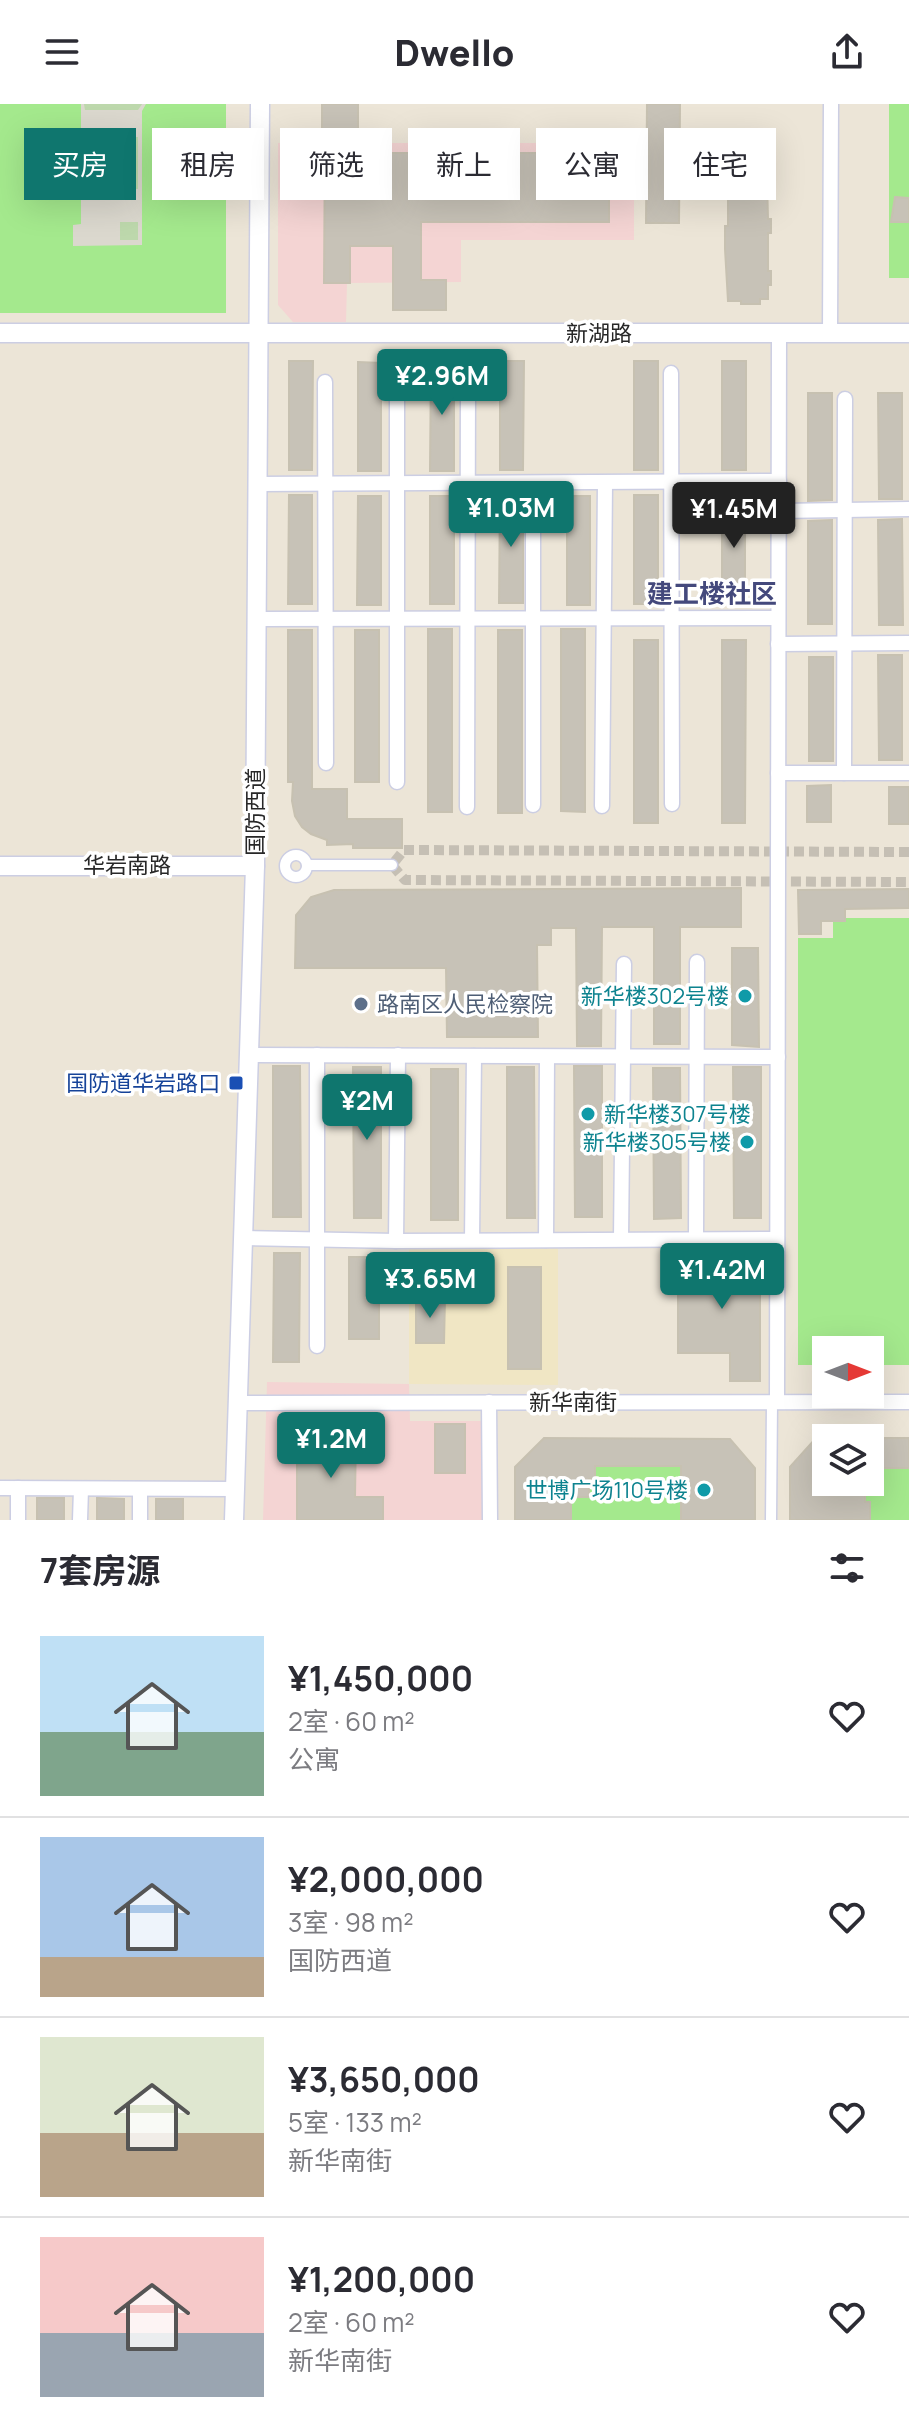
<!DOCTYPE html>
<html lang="zh">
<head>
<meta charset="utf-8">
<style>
  :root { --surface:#fff; --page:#f7f7f7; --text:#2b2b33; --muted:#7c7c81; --line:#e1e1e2; --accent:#0f766e }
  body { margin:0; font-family:Manrope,"Noto Sans SC",sans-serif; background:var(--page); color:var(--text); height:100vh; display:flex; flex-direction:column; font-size:30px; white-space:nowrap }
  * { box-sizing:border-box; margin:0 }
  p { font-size:26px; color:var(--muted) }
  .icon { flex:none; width:44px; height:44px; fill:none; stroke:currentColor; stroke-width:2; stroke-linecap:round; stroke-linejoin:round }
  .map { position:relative; height:1416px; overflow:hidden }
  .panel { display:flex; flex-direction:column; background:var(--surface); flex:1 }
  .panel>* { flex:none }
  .banner { position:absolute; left:24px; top:24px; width:862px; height:72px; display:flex; gap:16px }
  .needle { width:52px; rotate:90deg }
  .controls { position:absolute; left:812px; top:1232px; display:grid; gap:16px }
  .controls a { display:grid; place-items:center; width:72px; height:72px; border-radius:0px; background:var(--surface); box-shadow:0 8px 32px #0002; font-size:40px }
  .price { position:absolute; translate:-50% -68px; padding:0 18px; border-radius:8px; background:var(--accent); color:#fff; font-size:26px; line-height:52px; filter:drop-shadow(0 2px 4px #0008) }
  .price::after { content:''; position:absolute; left:50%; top:48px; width:24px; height:18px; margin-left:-12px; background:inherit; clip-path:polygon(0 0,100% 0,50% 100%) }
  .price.current { background:#222; color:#fff }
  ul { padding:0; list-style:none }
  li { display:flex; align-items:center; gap:24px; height:200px; padding:0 40px }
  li+li { border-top:2px solid var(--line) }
  li span { display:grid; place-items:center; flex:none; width:224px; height:160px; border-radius:0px; color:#555 }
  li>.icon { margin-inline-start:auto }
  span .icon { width:96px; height:96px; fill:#fffc; stroke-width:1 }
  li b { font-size:34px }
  h2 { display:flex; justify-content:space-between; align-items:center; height:96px; padding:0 40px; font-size:34px }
  .chip { padding:0 28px; border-radius:0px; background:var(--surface); box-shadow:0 8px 32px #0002; font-size:28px; line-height:72px }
  .chip.current { background:var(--accent); color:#fff }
  header { display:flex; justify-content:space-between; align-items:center; height:104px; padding:0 40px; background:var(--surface); font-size:36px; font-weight:800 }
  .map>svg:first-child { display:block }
  .education { fill:#f0e6c4 }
  .medical { fill:#f4d4d3 }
  .green { fill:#a4e98d }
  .cemetery { fill:#bdd8ac }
  .plaza { fill:#dbd8ce; fill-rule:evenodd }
  .building { fill:#c7c2b7; stroke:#c7c1b1; stroke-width:2 }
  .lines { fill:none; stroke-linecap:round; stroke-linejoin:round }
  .pedestrian-tunnel { stroke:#c5bfb4; stroke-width:10; stroke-dasharray:10 5; stroke-linecap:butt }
  .pedestrian-casing { stroke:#cccee3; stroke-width:13 }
  .minor-casing { stroke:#cccee3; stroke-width:17 }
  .tertiary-casing { stroke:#cccee3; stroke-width:21 }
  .pedestrian { stroke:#fff; stroke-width:10 }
  .minor { stroke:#fff; stroke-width:14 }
  .tertiary { stroke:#fff; stroke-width:18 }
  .culture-dot { fill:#0f9aa8; stroke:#fff; stroke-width:3 }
  .service-dot { fill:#5c6f8a; stroke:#fff; stroke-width:3 }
  .transit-dot { fill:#1a4fb4; stroke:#fff; stroke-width:3 }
  .labels { text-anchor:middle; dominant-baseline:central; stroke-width:7; stroke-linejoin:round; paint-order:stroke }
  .street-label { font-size:22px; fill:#272727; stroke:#fff }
  .culture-label { font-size:22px; fill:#0d838f; stroke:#fff; text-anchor:end }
  .service-label { font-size:22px; fill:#4e5e75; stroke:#fff; text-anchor:start }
  .transit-label { font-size:22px; fill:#164399; stroke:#fff; text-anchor:end }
  .quarter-label { font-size:26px; font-weight:bold; fill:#44497c; stroke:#fff }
</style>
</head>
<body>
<header><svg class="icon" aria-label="menu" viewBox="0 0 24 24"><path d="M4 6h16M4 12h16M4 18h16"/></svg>Dwello<svg class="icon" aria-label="share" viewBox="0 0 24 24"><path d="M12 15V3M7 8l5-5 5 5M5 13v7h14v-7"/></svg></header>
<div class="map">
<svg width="909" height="1416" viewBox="0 0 909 1416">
  <rect width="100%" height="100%" fill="#ece5d7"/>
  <path class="education" d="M409,1144H558V1281L409,1280Z"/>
  <g class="medical">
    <path d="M278,39H634V136H461V178L347,179L346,218H293L278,201Z"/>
    <path d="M267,1278L409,1280L410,1317H483V1416H263Z"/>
  </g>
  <g class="green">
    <rect x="0" y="0" width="226" height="209"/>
    <rect x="889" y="0" width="20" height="174"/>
    <path d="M833,814H909V1261H870V1246H826V1261H798V834H833Z"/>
    <path d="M551,1361L719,1362V1416H550Z"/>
    <path d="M870,1364H909V1416H827V1378H870Z"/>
  </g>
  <g class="cemetery">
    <path d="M84,0H142L139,6H84Z"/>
    <path d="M139,32V86H83V33Z"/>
    <rect x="120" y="118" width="18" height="18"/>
  </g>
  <path class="plaza" d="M81,0H84L85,6H138L142,0H146L142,7V141L73,142V121L81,120ZM83,33H138V85L84,86ZM138,118V136H120V118Z"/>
  <g class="building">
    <path d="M322,0H358V49H609V118H421V176H446V206H393V142H350V179H324L325,31H322Z"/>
    <path d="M647,0H680L679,119H646Z"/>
    <path d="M734,43H760V48H767V61H771V76H767L768,115H771V129H768V167H771V181H768V195H760V200H741V197H728L725,145V122H728V69H724V47H734Z"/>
    <path d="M895,93L909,94V118H891Z"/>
    <path d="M289,257H313L312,366H289Z"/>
    <path d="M500,257H524L523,366H500Z"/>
    <rect x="634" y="257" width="24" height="109"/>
    <rect x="722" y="257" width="24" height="109"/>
    <path d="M358,258L381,259V367H358Z"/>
    <path d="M431,258H454V367H430Z"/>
    <path d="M808,289H832V396L808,397Z"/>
    <path d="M878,289H902V395H879Z"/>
    <path d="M289,391H312V500H288Z"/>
    <path d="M500,391H523V499H499Z"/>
    <rect x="634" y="391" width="24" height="109"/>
    <rect x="722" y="391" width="23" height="109"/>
    <path d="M358,392H381V501H357Z"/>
    <rect x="430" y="392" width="24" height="108"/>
    <rect x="567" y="392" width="23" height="109"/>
    <path d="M902,415L903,521H879L878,416Z"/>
    <path d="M832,416V520H808V417Z"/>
    <rect x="428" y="525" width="24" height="183"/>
    <path d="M561,525H585V708L561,707Z"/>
    <path d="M288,526H312V685H347V715H402V744H353V740L327,741V736L311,730L302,723L295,712L292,697L293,678H288Z"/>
    <rect x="355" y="526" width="24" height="152"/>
    <rect x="498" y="526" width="24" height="183"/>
    <rect x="634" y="536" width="24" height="183"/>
    <path d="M722,536H746L745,719H722Z"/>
    <path d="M878,551H902V656H879Z"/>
    <rect x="809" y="553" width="24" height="104"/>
    <path d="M831,681V718H807V682Z"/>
    <rect x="889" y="683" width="20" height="37"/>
    <path d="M741,784V823H680V940H654V823H602L601,942H577L576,824H551V841H537L538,933H447L446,864H295L296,811L311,793L334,786Z"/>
    <path d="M909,785V804L845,805V817H821V830H799L798,786Z"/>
    <path d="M732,844H758L759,943L732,941Z"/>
    <path d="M273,962H300L301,1113H273Z"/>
    <path d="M574,962H602V1113H575Z"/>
    <path d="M353,963H381V1114H354Z"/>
    <path d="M507,963H534L535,1114H507Z"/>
    <path d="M733,963H761V1114H734Z"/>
    <path d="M653,964H680L681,1114L654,1115Z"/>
    <rect x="431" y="965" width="27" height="151"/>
    <path d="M274,1149H300L299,1258H273Z"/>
    <path d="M730,1151H760V1277H730V1249H678V1154H730Z"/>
    <rect x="349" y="1153" width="30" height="82"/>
    <rect x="508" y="1163" width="33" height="102"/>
    <path d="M416,1193L445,1194L444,1239H416Z"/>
    <rect x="435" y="1320" width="30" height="49"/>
    <path d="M297,1328L356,1329L355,1393H383V1416H297Z"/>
    <path d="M544,1334L730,1335L755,1364V1416H681V1398H686V1375H681V1362H595V1375H589V1393H571V1416H515V1363Z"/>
    <path d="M816,1334H826V1378H865V1398H870V1416H790V1363Z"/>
    <rect x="870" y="1334" width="39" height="30"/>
    <rect x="37" y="1394" width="27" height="22"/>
    <path d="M97,1394L124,1395V1416H97Z"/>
    <rect x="156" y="1395" width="27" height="21"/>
  </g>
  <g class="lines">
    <path class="pedestrian-tunnel" d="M909,748L404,746L392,761L405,776L909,778"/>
    <defs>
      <g id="pedestrian">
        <circle cx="296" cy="762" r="11"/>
        <path d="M307,761H392"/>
        <path d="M771,1416L772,1298"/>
      </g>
      <g id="minor">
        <path d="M830,229L831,0"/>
        <path d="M671,269L672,700"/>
        <path d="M325,278L326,659"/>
        <path d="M533,379V701"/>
        <path d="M258,380L779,377"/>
        <path d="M779,407L909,405"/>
        <path d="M257,515L778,514"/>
        <path d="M778,540L909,539"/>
        <path d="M778,669H844L845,295"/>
        <path d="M844,669H909"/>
        <path d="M397,678V281"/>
        <path d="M602,702L605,379"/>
        <path d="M467,703L468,278"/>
        <path d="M249,951L778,953"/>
        <path d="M317,951V1242"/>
        <path d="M243,1134L396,1137L777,1135"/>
        <path d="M621,1135L624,860"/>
        <path d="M696,1135L697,858"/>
        <path d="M472,1136L474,952"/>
        <path d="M546,1136L547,953"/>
        <path d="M396,1137L398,951"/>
        <path d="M489,1298L490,1416"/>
        <path d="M777,1298L779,230"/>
        <path d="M238,1299L909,1298"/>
        <path d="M0,1384L235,1385"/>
        <path d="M18,1384V1416"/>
        <path d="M80,1416L81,1385"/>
        <path d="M140,1416V1385"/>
      </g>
      <g id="tertiary">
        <path d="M0,229H909"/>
        <path d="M0,762H255"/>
        <path d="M234,1416L255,762L260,0"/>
      </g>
    </defs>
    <use href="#pedestrian" class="pedestrian-casing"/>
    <use href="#minor" class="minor-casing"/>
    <use href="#tertiary" class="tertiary-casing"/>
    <use href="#pedestrian" class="pedestrian"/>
    <use href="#minor" class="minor"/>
    <use href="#tertiary" class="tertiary"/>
  </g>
  <g class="culture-dot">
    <circle cx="745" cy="892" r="8"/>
    <circle cx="588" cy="1010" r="8"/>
    <circle cx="747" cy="1038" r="8"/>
    <circle cx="704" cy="1386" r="8"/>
  </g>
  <circle class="service-dot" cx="361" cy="900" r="8"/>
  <rect class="transit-dot" x="228" y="971" width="16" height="16" rx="4"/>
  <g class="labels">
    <g class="street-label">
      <text x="599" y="229">新湖路</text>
      <text transform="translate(255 708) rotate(-90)">国防西道</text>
      <text x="127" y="761">华岩南路</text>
      <text x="573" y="1298">新华南街</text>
    </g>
    <g class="culture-label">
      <text x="729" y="892">新华楼302号楼</text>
      <text x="604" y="1010" text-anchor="start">新华楼307号楼</text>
      <text x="731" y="1038">新华楼305号楼</text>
      <text x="688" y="1386">世博广场110号楼</text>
    </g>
    <g class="service-label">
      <text x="377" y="900">路南区人民检察院</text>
    </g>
    <g class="transit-label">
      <text x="220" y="979">国防道华岩路口</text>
    </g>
    <g class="quarter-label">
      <text x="712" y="489">建工楼社区</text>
    </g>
  </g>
</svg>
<div class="controls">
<a><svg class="needle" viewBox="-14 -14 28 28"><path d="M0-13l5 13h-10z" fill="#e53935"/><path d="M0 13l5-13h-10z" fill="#7c7c81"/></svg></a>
<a><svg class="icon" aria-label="layers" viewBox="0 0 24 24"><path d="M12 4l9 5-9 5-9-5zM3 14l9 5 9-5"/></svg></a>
</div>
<b class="price" style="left:442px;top:313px">¥2.96M</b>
<b class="price" style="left:511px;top:445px">¥1.03M</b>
<b class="price current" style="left:734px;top:446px">¥1.45M</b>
<b class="price" style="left:367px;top:1038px">¥2M</b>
<b class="price" style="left:722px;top:1207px">¥1.42M</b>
<b class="price" style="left:430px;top:1216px">¥3.65M</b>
<b class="price" style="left:331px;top:1376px">¥1.2M</b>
<div class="banner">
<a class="chip current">买房</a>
<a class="chip">租房</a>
<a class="chip">筛选</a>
<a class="chip">新上</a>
<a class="chip">公寓</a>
<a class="chip">住宅</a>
</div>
</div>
<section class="panel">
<h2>7套房源<svg class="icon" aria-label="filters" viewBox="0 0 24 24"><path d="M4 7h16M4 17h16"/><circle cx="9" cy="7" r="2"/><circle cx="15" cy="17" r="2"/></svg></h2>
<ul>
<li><span style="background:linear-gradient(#bfe0f5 60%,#7fa58c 0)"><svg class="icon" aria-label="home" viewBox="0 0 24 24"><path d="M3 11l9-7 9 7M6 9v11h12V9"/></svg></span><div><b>¥1,450,000</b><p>2室 · 60 m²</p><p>公寓</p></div><svg class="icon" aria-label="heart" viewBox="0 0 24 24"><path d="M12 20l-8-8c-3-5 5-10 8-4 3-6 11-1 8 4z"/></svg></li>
<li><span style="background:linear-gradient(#a9c7e8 75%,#b9a48a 0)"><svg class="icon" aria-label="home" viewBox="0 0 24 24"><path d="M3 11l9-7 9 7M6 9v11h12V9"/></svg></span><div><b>¥2,000,000</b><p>3室 · 98 m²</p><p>国防西道</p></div><svg class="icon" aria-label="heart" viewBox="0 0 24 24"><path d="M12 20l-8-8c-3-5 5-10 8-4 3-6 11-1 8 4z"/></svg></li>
<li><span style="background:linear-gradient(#dfe7d0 60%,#b9a48a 0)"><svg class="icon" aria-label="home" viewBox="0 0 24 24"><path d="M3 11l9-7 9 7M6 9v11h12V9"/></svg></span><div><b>¥3,650,000</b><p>5室 · 133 m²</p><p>新华南街</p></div><svg class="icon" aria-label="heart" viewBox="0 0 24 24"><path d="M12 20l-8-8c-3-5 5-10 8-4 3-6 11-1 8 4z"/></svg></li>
<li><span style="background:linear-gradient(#f6c9c9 60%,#9aa5b1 0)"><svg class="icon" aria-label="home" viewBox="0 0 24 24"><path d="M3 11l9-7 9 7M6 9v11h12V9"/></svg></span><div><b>¥1,200,000</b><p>2室 · 60 m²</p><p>新华南街</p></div><svg class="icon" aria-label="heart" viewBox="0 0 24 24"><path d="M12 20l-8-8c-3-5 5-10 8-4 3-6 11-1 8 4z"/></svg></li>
</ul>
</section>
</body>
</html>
